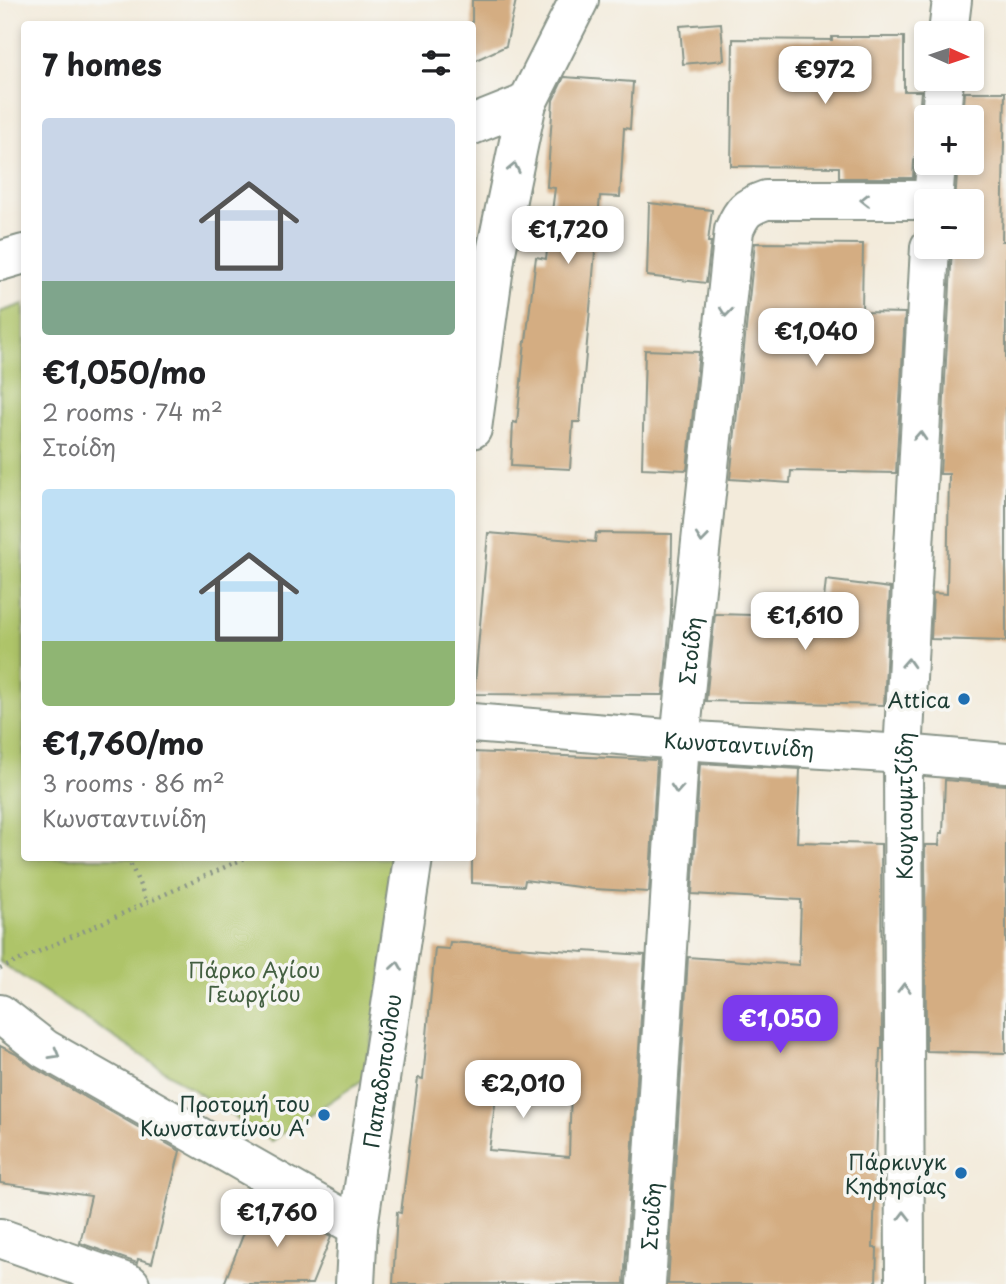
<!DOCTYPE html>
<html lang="en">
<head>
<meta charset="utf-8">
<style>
  :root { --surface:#fff; --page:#f6f6f6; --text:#202124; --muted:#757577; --accent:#7c3aed }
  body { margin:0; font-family:"Playpen Sans",sans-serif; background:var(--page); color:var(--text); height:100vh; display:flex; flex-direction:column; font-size:26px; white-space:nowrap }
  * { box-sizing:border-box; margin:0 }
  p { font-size:23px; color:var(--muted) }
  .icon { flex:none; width:38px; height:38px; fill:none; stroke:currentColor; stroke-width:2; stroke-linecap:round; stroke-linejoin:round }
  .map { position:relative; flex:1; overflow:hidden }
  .side { position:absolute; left:21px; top:21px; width:455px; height:840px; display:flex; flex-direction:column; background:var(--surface); border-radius:7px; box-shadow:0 4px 10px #0003 }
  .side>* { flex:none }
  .needle { width:46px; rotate:93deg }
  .controls { position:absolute; left:914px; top:21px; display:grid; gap:14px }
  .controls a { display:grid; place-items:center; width:70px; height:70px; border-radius:7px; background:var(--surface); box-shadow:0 4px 10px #0003; font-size:35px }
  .price { position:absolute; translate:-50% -60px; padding:0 16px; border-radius:14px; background:#fff; color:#222; font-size:23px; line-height:46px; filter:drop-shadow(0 2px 4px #0008) }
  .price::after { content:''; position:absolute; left:50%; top:42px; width:21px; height:16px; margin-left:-10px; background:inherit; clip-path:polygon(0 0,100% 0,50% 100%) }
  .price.active { background:var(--accent); color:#fff }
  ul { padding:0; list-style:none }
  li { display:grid; align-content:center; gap:14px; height:371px; padding:0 21px }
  li span { display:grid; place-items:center; height:217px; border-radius:7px; color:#555 }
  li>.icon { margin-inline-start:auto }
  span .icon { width:126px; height:126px; fill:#fffc; stroke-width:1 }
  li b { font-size:30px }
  h2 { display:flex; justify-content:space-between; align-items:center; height:84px; padding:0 21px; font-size:30px }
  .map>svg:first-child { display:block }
  .green { fill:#aec469; stroke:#66804e; stroke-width:2 }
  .building { fill:#d4ad82; fill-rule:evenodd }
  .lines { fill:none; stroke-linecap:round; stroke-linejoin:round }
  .minor-casing { stroke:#899488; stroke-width:42 }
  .tertiary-casing { stroke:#899488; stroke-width:42 }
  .path { stroke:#899488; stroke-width:4.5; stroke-dasharray:2 5; stroke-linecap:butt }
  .minor { stroke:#fff; stroke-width:38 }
  .tertiary { stroke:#fff; stroke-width:38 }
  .oneway { stroke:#8f9e9a }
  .poi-dot { fill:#1f6fb2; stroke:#f6f6f2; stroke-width:2.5 }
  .labels { text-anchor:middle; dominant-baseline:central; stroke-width:7; stroke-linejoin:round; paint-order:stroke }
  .street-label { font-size:21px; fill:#1f3d34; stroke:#f6f6f2 }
  .poi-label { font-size:21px; fill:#1f3d34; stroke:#f6f6f2; text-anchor:end }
  .park-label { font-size:21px; fill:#435f41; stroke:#f6f6f2 }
</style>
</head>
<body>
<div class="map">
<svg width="1006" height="1284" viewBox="0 0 1006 1284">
  <rect width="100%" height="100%" fill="#f6f6f2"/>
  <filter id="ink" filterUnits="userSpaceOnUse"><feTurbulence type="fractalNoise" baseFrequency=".0143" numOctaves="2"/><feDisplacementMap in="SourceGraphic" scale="14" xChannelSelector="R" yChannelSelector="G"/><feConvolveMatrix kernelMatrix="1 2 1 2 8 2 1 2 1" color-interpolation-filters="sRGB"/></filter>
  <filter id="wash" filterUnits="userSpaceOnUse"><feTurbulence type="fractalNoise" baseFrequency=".00686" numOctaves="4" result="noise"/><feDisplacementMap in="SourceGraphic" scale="28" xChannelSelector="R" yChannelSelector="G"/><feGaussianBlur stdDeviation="1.57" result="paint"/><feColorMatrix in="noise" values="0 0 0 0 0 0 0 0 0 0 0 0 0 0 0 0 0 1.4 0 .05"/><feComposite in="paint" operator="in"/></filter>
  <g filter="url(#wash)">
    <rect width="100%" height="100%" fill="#f3ebdb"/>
    <path class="green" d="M24,304V858H399L367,1077L271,1141L0,962V312Z"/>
    <g id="blocks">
      <g class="building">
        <path d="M472,0H516L506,46L472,62Z"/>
        <path d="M721,23L724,60L683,64L680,26Z"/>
        <path d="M832,37H904V91H921L919,116L921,126L926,132V144L918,151L914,161L913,178H839V167L731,166L733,39L832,40Z"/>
        <path d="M564,77L633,82L630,129L624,128L620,197L600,196L580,422H573L570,469L511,466L513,422L517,423L525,341H526L536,257L546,259L555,188L547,187L553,100Z"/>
        <path d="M965,92H1005L1002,241H1006V641L931,639L933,593L947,594L949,474H940L952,247H971V201H955L958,163H971V117H963Z"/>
        <path d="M649,203L712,210L708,242H711L706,283L647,276Z"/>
        <path d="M755,243L863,244L862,312L905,313L896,473L791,471L790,483L730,479Z"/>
        <path d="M645,350L699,352L687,470L642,468Z"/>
        <path d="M488,533L595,542L596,533L672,534L671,613L663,695L474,694Z"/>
        <path d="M826,580L890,588L884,705L706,701L715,614L822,617Z"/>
        <path d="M472,752L657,760L649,892L594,889L525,880L524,886L472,883Z"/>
        <path d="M700,763L800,769L797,842L881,844L882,1049H880L873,1248H877L876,1284H668L688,957L799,965L801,900L692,894Z"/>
        <path d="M945,780L1006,785V1053L926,1051L925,845H939L940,833H943Z"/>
        <path d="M450,942L584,952V951L645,955L624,1284H393L397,1212L401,1213L418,1078L423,1079L435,948L449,949ZM498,1082L571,1088L569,1157L489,1150Z"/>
        <path d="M0,1046L16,1054L34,1068L180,1151L152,1263L138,1259L137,1263L80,1243L91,1196L0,1183Z"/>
        <path d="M258,1197L331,1237L312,1284H224Z"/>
      </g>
    </g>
  </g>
  <g filter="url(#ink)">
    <use href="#blocks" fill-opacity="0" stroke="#899488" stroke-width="2"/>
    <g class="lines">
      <defs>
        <g id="minor">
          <path d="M948,33L952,0"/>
          <path d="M527,103L579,0"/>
          <path d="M941,117L944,79"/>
          <path d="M933,201L936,163"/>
          <path d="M0,1238L130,1284"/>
          <path id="s1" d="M646,1284L680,740L734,230C742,211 746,207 766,200H933"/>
          <path id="s2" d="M905,1284L903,754L930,247"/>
        </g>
        <g id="tertiary">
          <path d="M472,125L527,103"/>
          <path d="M0,261L24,254"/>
          <path d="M472,429L496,252L527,103"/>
          <path id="s3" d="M472,723L680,740L903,754L1006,763"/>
          <path d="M0,1014L45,1049L358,1227"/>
          <path id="s4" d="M355,1284L358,1227L413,858"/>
        </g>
      </defs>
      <use href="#minor" class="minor-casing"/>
      <use href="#tertiary" class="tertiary-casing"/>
      <g class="path">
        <path d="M128,858L147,902"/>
        <path d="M0,969L245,858"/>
      </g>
      <use href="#minor" class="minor"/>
      <use href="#tertiary" class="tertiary"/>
    </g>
    <defs><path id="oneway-chevron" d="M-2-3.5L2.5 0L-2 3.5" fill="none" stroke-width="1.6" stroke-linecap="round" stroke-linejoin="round" transform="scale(1.75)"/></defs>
    <g class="oneway">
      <use href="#oneway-chevron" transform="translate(514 168) rotate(-78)"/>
      <use href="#oneway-chevron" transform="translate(865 200) rotate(180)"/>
      <use href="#oneway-chevron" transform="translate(726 312) rotate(96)"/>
      <use href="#oneway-chevron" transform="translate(920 436) rotate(-87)"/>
      <use href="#oneway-chevron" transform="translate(702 538) rotate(96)"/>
      <use href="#oneway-chevron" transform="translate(908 663) rotate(-87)"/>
      <use href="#oneway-chevron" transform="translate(677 789) rotate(94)"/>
      <use href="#oneway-chevron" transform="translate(397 966) rotate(-82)"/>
      <use href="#oneway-chevron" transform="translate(904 988) rotate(-90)"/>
      <use href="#oneway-chevron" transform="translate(55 1054) rotate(30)"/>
      <use href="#oneway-chevron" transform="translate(904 1216) rotate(-90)"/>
    </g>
  </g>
  <g class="poi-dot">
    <circle cx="964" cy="699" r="7"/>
    <circle cx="324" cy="1115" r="7"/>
    <circle cx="961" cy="1173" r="7"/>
  </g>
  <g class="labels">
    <g class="street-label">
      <text stroke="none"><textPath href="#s1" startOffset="635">Στοίδη</textPath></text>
      <text stroke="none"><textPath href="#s3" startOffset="268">Κωνσταντινίδη</textPath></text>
      <text stroke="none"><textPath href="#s2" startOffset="478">Κουγιουμτζίδη</textPath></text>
      <text stroke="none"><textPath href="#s4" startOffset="215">Παπαδοπούλου</textPath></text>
      <text stroke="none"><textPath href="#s1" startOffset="68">Στοίδη</textPath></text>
    </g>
    <g class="poi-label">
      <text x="950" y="699">Attica</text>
      <text x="310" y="1103">Προτομή του<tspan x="310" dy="24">Κωνσταντίνου Α'</tspan></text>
      <text x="947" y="1161">Πάρκινγκ<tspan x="947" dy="24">Κηφησίας</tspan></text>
    </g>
    <g class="park-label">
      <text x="254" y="969">Πάρκο Αγίου<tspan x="254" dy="24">Γεωργίου</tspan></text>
    </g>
  </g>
</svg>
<div class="controls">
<a><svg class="needle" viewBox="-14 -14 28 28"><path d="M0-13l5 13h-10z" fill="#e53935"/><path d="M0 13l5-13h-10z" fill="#757577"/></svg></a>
<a>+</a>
<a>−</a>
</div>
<b class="price" style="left:825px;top:106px">€972</b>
<b class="price" style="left:568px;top:266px">€1,720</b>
<b class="price" style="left:816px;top:368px">€1,040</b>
<b class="price" style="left:805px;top:652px">€1,610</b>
<b class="price active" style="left:780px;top:1055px">€1,050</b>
<b class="price" style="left:523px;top:1120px">€2,010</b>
<b class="price" style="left:277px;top:1249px">€1,760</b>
<section class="side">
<h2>7 homes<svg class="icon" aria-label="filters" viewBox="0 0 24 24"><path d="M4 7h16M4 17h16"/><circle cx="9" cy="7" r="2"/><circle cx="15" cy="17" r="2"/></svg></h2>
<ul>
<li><span style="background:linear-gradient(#c9d6e8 75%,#7fa58c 0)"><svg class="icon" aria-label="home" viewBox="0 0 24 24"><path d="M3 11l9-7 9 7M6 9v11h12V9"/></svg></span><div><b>€1,050/mo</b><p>2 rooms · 74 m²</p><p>Στοίδη</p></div></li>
<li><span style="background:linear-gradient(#bfe0f5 70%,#8fb573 0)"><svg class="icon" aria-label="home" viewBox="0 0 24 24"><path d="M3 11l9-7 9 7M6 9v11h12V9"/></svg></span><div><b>€1,760/mo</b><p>3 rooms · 86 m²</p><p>Κωνσταντινίδη</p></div></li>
</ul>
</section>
</div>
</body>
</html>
